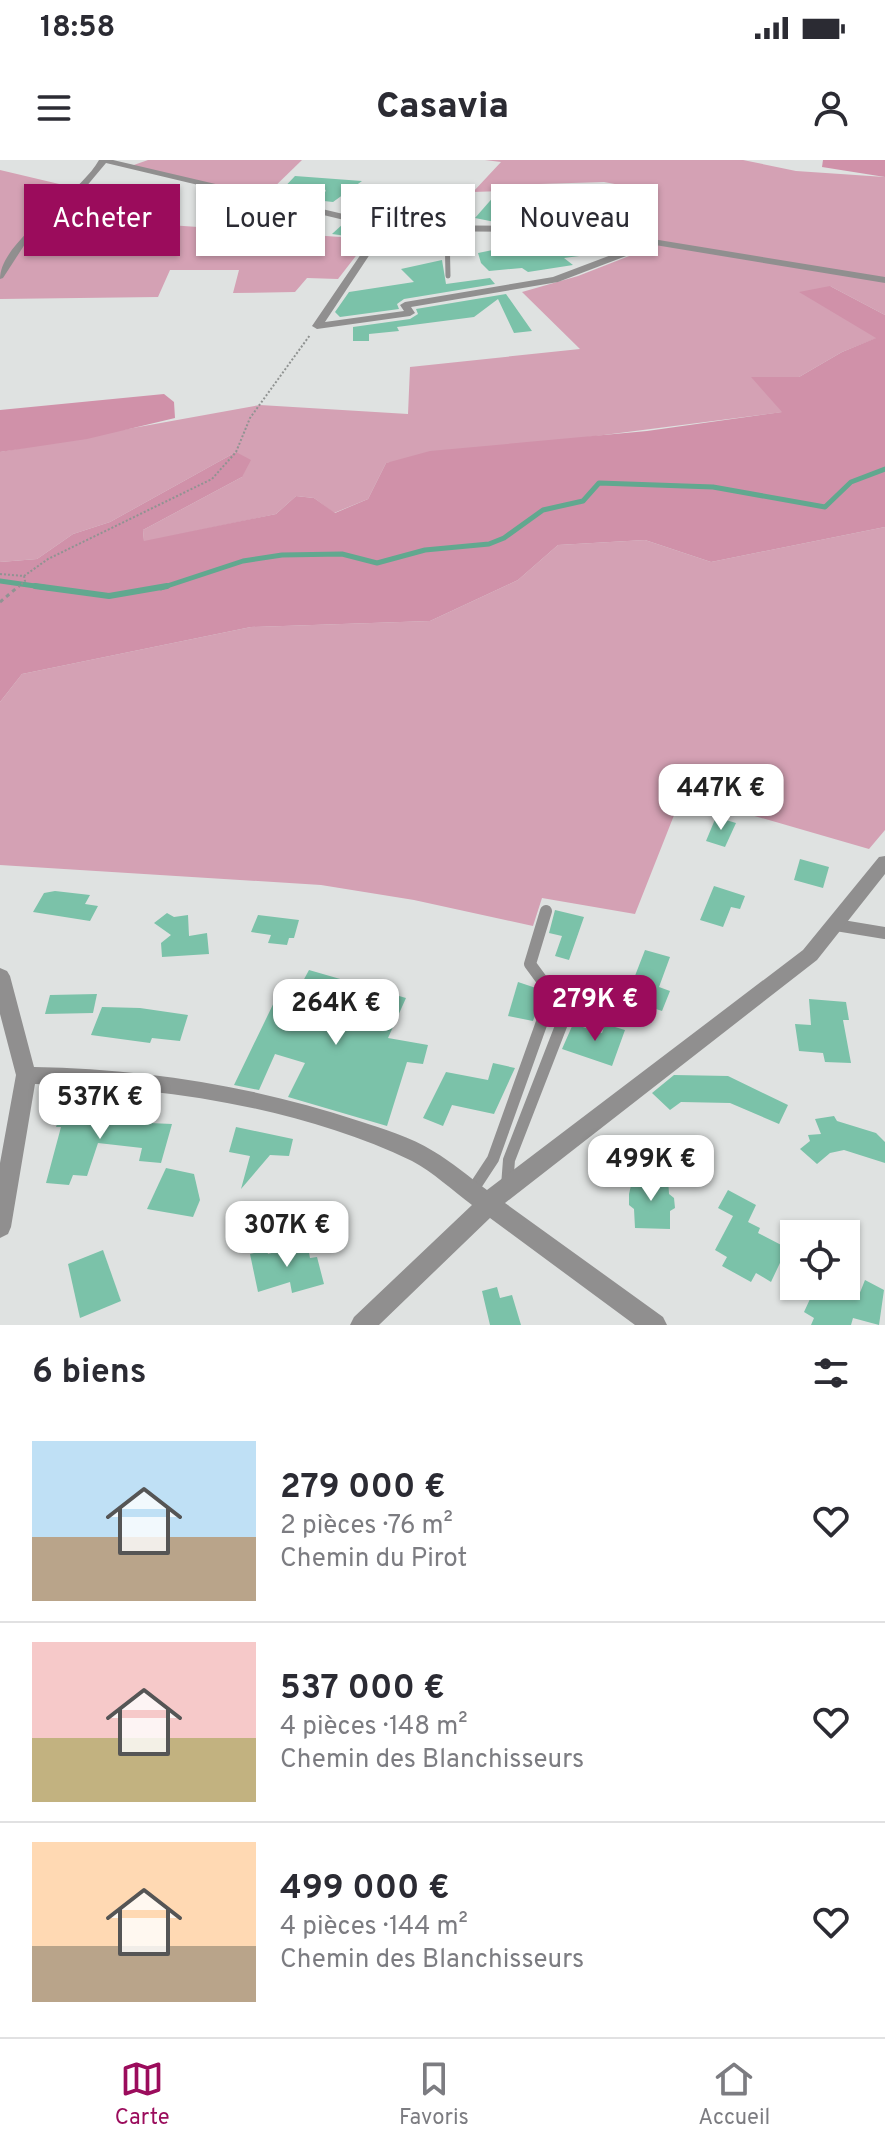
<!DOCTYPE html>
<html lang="fr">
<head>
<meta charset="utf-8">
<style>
  :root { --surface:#fff; --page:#f2f2f3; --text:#2b2b33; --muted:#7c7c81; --line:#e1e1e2; --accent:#9b0c5c }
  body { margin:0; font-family:Overpass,sans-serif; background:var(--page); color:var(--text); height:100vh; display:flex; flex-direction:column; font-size:30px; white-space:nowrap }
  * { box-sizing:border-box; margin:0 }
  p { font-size:26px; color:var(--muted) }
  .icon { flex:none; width:44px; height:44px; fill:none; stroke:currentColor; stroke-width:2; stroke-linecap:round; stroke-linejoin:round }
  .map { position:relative; height:1165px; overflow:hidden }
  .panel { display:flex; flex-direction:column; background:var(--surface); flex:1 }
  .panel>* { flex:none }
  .hud { position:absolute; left:24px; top:24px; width:838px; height:72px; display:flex; gap:16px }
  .buttons { position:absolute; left:780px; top:1060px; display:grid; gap:16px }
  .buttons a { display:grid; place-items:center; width:80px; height:80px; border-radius:0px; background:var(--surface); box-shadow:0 2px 6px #0004; font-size:40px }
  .price { position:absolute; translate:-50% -68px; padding:0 18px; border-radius:16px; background:#fff; color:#222; font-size:26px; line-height:52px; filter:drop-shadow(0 2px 4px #0008) }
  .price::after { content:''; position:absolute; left:50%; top:48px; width:24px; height:18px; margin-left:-12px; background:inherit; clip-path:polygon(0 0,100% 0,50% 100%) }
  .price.selected { background:var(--accent); color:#fff }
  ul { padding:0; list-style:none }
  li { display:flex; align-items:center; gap:24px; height:200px; padding:0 32px }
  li+li { border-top:2px solid var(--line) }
  li span { display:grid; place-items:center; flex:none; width:224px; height:160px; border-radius:0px; color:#555 }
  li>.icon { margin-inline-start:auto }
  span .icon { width:96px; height:96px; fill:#fffc; stroke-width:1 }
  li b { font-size:34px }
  h2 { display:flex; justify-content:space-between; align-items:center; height:96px; padding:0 32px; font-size:34px }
  .pill { padding:0 28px; border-radius:0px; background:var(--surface); box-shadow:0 2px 6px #0004; font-size:28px; line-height:72px }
  .pill.selected { background:var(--accent); color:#fff }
  .status { display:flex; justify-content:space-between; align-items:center; height:56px; padding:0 40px; background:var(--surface); direction:ltr }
  .status svg { height:22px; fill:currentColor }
  header { display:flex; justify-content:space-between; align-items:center; height:104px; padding:0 32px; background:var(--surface); font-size:36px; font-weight:800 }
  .tab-bar { display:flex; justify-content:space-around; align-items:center; height:112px; border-top:2px solid var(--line); background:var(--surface); font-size:22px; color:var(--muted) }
  .tab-bar a { display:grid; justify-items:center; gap:4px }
  .tab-bar .selected { color:var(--accent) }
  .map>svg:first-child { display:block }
  .green { fill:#d4a1b4 }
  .forest { fill:#d091a9 }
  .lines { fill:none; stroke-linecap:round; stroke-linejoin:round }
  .stream-far1 { stroke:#61a88f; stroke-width:5 }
  .stream { stroke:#61a88f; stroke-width:6 }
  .building { fill:#7bc2a9 }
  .path-far1 { stroke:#909392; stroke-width:2; stroke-dasharray:2 2; stroke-linecap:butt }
  .path { stroke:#909392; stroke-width:3; stroke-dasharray:4 4; stroke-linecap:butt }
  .lane-far1 { stroke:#908f8f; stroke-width:5 }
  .lane { stroke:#908f8f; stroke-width:12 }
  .street { fill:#908f8f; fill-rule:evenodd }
</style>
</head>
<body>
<div class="status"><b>18:58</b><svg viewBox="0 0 49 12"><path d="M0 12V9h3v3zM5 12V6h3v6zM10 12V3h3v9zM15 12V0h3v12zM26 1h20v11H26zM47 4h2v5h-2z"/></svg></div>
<header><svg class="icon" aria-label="menu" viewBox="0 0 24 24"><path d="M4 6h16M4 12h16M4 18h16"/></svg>Casavia<svg class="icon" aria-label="person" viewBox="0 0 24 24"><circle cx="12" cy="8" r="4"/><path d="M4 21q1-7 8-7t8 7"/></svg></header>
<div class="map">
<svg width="885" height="1165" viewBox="0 0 885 1165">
  <rect width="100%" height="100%" fill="#dfe2e1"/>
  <g class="green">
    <path d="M148,0H302L264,37L131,6Z"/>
    <path d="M485,0H743L796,11L885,17V155L830,126L877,178L842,192L799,217H752L783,252L386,303L368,339L334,353L314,338L296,336L276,354L144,382L143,370L242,317L236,292L110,362L73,374L37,399L0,402V292L260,245L408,254L410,207L580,189L522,132L578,116L665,82L615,73L642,29L604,22L539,24L532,30L473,32L501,2Z"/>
    <path d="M0,10L76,28L71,36L153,43L140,63L369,79L338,119L307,118L295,132L233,133L239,110H170L158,137L0,139Z"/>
    <path d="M885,367V670L869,689L682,635L635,754L542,738L533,766L414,740L321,725L0,705V542L22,514L251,467L430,461L518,420L558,385L645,380L711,402Z"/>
  </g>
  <g class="forest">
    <path d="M823,0H885V17L822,7Z"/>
    <path d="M830,126L885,155V367L711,402L645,380L558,385L518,420L430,461L251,467L22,514L0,542V402L37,399L73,374L110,362L236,292L251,300L242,317L143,370L144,381L276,354L296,336L314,338L335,353L368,339L386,303L430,291L647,271L782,252L751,217H799L842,192L876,178L799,132Z"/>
    <path d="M164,234L174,242L175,258L87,279L0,292V250Z"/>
  </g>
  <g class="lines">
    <g class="stream-far1">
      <path d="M0,421L49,428"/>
      <path d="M161,428L243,401L282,395L342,394L377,403L425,390L489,384L504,378L543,350L583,341L599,323L713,327L825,347L851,322L885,309"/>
    </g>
    <path class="stream" d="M35,426L109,436L167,426"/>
  </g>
  <g class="building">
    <path d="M295,16L362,21L333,42L315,40L326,31L322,24L297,38L277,35Z"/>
    <path d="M496,34L516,38L495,62L475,58Z"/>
    <path d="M534,37L543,38L551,45L546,49L558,50L576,63H506Z"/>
    <path d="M369,41L407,48L385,61L355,54Z"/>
    <path d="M344,63L371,69L362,78L332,74Z"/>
    <path d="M547,75L595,79L610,92L564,98L573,105L528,112L522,108L489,111L481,103L478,93L513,86L499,79Z"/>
    <path d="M442,100L446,124L490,118L495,124L404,139L397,144L399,149L340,157L335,152L349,132L414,122L401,109Z"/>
    <path d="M506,134L532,171L514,173L498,139L474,157L397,167L399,171L369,174V181H353V167L410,159L418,154L416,149Z"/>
    <path d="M716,657L736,663L725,687L706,681Z"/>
    <path d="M800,699L829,707L823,728L794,720Z"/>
    <path d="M714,726L745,736L740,749L731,747L723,767L700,760Z"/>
    <path d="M55,731L90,735L85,744L98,746L90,761L33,752L44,733Z"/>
    <path d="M555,750L584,757L569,800L555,796L562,776L549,773Z"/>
    <path d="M167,753L174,757L188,755L189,776L207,773L209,794L162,797L161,783L171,775L154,763Z"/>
    <path d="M258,755L299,760L294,778H289L287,785L268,783L271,775L251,772Z"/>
    <path d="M645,790L670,797L659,827L670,831L662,851L626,839Z"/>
    <path d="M309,810L406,838L388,878L428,885L423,904L407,902L387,966L288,937L305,903L275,894L259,930L234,925L280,830L296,834Z"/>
    <path d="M518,822L536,828L542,835L533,861L508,856Z"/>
    <path d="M97,834L93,853L45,854L50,835Z"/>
    <path d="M809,839L846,842L849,860H843L851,903L825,902L823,893L799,891L795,864L811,865Z"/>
    <path d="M102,847L140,848L188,855L180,881L152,878L150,883L91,875Z"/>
    <path d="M573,864L602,873L605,864L625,870L612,906L562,889Z"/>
    <path d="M493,903L515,908L494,954L452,945L443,966L423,958L446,912L488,920Z"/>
    <path d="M674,915L728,916L788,945L779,964L730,943L681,942L670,950L652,933Z"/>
    <path d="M64,944L95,946L94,952L108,953L105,961L172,964L161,1003L139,1001L142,988L98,983L87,1016L73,1015L69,1025L46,1023L61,967H56Z"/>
    <path d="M834,956L837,961L876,973L885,982V1003L844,990L830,993L817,1004L800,989L810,981L808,975L821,974L815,959Z"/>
    <path d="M236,967L293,979L289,996L270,995L241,1029L250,996L229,992Z"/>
    <path d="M166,1008L194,1014L200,1040L193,1057L147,1049Z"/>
    <path d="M633,1017L668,1019L669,1034L674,1038L675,1048L670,1051V1069L635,1068L634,1049L629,1045V1034Z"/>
    <path d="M728,1030L756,1045L748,1062L760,1068L758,1073L787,1088L771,1122L756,1113L751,1122L722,1106L727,1097L715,1090L733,1056L718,1048Z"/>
    <path d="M307,1083L310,1098L317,1097L324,1124L292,1133L290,1122L258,1132L250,1094L267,1090L268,1094Z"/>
    <path d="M103,1090L121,1141L80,1158L68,1104Z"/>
    <path d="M865,1120L884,1130L879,1165L853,1158L851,1165H811L814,1158L804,1152L816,1126H830L857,1140Z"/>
    <path d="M497,1127L500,1138L512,1135L521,1165H490L482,1131Z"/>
  </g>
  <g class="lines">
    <g class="path-far1">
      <path d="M0,414L24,416L25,421L17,428"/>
      <path d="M24,416L48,399L212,319L236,292L250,258L310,175"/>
    </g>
    <path class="path" d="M0,442L19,426"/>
    <g class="lane-far1">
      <path d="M293,47L321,29"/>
      <path d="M500,65L501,59L529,34"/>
      <path d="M447,71L448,116"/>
    </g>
    <g class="lane">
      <path d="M836,765L885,773"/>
      <path d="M507,1026L509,1000L568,848"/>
      <path d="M472,1031L493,999L552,834L530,804L546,751"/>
    </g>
    <g class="street">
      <path d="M99,0H113L390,65L573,66L885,117V123L655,85L558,122L411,147L415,153L410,156L317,169L312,166L376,72L382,69L106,3L75,40L25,84L3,118L0,119C0,80 79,36 99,0ZM392,71L573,72L643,83L553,117L405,142L400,145L404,151L325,162L382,76Z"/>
      <path d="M885,696V714L817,800L505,1043L663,1157L667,1165H635L490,1058L379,1165H350L354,1157L472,1045C453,1031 433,1012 412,1001C297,946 161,927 35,924L11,1067L8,1074L0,1078V1003L16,915L0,854V808L7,811L10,816L34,907C145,909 254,926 359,961C383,969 411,977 433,991C452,1002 469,1017 487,1030L803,790L879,697Z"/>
    </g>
  </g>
</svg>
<div class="buttons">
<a><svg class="icon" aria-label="locate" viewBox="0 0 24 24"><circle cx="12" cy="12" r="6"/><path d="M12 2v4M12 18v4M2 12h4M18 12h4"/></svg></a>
</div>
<b class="price" style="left:721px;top:672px">447K €</b>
<b class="price selected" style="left:595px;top:883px">279K €</b>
<b class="price" style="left:336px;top:887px">264K €</b>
<b class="price" style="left:100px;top:981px">537K €</b>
<b class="price" style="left:651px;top:1043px">499K €</b>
<b class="price" style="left:287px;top:1109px">307K €</b>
<div class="hud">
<a class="pill selected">Acheter</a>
<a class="pill">Louer</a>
<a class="pill">Filtres</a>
<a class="pill">Nouveau</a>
</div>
</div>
<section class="panel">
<h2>6 biens<svg class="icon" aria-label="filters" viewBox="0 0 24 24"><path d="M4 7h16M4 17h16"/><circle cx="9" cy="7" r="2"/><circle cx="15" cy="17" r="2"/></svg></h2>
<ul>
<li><span style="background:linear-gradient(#bfe0f5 60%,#b9a48a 0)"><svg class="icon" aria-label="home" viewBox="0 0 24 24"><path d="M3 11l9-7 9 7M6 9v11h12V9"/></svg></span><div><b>279 000 €</b><p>2 pièces · 76 m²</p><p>Chemin du Pirot</p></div><svg class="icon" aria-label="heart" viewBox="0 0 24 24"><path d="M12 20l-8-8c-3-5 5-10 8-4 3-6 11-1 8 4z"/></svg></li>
<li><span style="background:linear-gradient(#f6c9c9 60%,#c2b280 0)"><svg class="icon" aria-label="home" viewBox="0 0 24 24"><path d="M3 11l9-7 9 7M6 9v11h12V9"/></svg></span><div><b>537 000 €</b><p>4 pièces · 148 m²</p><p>Chemin des Blanchisseurs</p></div><svg class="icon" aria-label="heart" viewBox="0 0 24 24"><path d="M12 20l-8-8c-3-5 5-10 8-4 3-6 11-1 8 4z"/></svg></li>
<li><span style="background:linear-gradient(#ffd9b3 65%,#b9a48a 0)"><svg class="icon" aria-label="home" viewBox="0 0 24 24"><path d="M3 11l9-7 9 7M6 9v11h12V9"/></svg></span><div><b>499 000 €</b><p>4 pièces · 144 m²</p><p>Chemin des Blanchisseurs</p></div><svg class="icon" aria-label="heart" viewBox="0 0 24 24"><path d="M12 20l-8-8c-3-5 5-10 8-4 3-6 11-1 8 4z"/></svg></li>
</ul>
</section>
<nav class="tab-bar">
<a class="selected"><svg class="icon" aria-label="map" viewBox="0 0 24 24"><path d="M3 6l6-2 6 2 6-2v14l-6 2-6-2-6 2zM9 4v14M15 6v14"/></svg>Carte</a>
<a><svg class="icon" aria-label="saved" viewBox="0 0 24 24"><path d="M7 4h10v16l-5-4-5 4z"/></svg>Favoris</a>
<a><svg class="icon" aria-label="home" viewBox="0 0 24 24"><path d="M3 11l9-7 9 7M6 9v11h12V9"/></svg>Accueil</a>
</nav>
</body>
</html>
